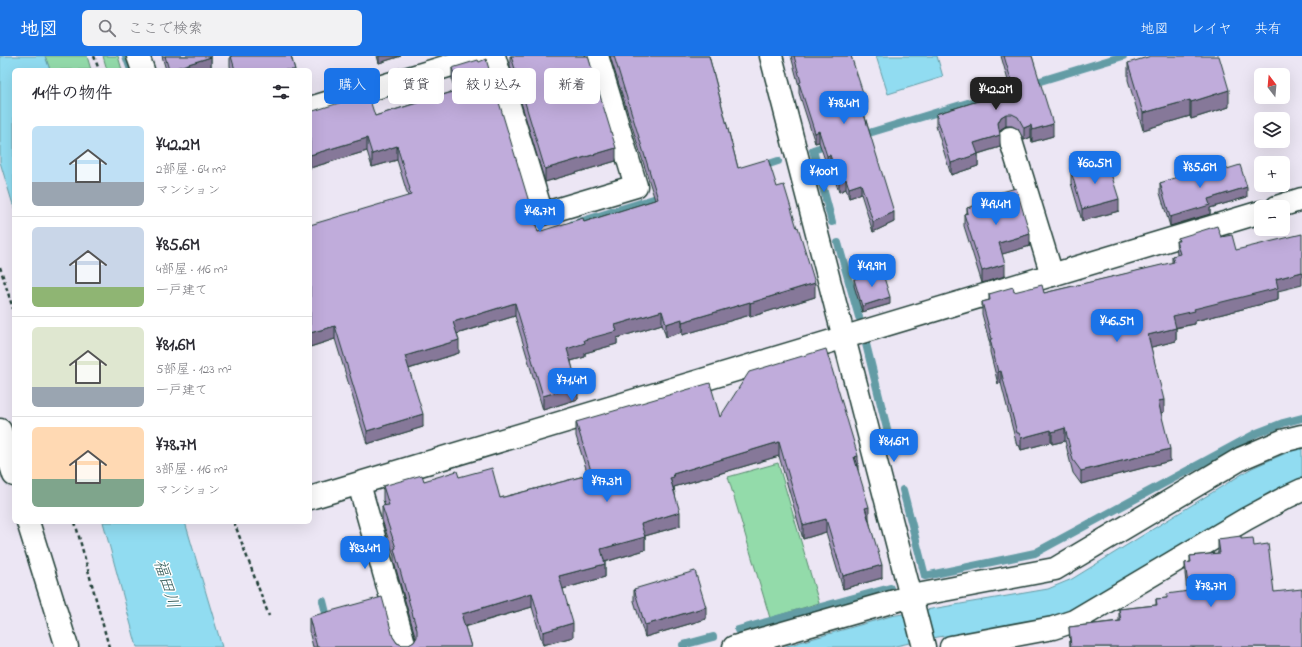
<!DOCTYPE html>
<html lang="ja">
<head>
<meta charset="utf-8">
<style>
  :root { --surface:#fff; --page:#f2f2f3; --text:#2b2b33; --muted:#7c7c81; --line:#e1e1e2; --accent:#1a73e8 }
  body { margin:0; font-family:"Indie Flower","Klee One",sans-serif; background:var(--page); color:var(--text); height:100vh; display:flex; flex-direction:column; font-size:15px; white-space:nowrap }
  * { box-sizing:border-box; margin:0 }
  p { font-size:13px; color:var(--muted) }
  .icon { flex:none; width:22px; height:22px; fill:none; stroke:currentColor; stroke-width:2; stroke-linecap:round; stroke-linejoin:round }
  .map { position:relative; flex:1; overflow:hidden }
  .side { position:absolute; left:12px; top:12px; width:300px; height:456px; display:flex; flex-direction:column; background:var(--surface); border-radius:6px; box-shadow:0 4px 16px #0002 }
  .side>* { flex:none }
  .guide { position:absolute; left:324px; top:12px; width:380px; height:36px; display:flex; gap:8px }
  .needle { width:26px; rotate:344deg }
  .buttons { position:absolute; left:1254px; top:12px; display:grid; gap:8px }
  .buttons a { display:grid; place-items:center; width:36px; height:36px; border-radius:6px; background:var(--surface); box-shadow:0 4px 16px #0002; font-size:20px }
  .price { position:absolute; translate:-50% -34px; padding:0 9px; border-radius:8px; background:var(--accent); color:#fff; font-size:13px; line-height:26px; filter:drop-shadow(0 1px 2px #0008) }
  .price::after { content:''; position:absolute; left:50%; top:24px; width:12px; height:9px; margin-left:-6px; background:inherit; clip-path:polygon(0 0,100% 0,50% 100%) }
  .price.on { background:#222; color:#fff }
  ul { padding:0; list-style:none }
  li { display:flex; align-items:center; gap:12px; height:100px; padding:0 20px }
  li+li { border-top:1px solid var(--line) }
  li span { display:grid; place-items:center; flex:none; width:112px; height:80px; border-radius:6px; color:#555 }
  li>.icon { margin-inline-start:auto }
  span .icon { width:48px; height:48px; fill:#fffc; stroke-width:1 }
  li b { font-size:17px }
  h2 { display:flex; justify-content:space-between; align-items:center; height:48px; padding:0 20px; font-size:17px }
  .tag { padding:0 14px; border-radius:6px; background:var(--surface); box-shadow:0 4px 16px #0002; font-size:14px; line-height:36px }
  .tag.on { background:var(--accent); color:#fff }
  header { display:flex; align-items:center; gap:24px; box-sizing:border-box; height:56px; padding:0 20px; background:var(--accent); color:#fff }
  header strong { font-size:19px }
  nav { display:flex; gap:22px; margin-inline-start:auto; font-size:14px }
  .search { width:280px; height:36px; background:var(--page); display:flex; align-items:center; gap:10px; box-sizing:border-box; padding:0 14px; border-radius:6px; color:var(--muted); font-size:15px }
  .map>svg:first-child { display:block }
  .green { fill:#93dbaa; stroke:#598c6f }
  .water { fill:#91dcf1; stroke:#639ca5 }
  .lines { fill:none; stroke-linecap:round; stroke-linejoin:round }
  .stream { stroke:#639ca5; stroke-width:8 }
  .minor-casing { stroke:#1f3d34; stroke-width:25 }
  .path { stroke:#1f3d34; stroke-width:2.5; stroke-dasharray:4 3; stroke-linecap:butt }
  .minor { stroke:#fff; stroke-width:22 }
  .wall { fill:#a594bc; stroke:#1f3d34 }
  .shaded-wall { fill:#867899; stroke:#1f3d34 }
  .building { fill:#c0acdb; stroke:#1f3d34 }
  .labels { text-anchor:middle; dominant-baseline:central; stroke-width:3; stroke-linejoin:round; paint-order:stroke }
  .water-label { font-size:17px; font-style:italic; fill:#365d5a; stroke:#fff }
</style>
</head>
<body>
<header>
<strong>地図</strong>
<div class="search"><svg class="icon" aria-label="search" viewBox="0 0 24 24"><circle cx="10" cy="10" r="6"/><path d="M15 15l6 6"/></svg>ここで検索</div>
<nav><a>地図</a><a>レイヤ</a><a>共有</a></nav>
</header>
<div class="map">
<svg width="1302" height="591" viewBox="0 0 1302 591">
  <rect width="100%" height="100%" fill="#ece6f4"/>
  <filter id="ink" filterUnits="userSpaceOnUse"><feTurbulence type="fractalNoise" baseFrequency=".025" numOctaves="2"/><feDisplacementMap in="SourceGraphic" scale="8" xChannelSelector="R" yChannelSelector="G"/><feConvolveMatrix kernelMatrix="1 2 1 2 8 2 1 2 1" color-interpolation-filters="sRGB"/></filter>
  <g filter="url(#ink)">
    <g class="green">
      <path d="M45,0H87L91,14H50Z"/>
      <path d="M103,0H118L122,14H107Z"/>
      <path d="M778,407L819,547L770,562L728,421Z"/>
    </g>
    <g class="water">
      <path d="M0,0H45L50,14H14V152L0,106Z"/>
      <path d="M876,0H937L943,21L888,38Z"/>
      <path d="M1302,392V423L1270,436L1074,554L1041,566L938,581L891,591H783L891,560L1048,533L1072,523L1252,412L1293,394Z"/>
      <path d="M103,466H185L222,591H137Z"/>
    </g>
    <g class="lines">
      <g class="stream">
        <path d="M126,0L131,14"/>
        <path d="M859,80L1123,0"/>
        <path d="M831,88L813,94L832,166"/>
        <path d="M760,111L778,105"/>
        <path d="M573,168L663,140"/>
        <path d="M838,187L859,261"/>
        <path d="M866,288L893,397"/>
        <path d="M903,434L925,520L1035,497L1257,377L1283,367L1302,362"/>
        <path d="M323,545L326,557"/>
        <path d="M738,574L890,532"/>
        <path d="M683,589L713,581"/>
      </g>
      <defs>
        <g id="minor">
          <path d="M138,0L143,14"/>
          <path d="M494,0L542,158L636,130L597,0"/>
          <path d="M771,0L924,591"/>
          <path d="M310,52L481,0"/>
          <path d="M1010,82L1052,219"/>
          <path d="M1277,151L1302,143"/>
          <path d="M0,374L14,419"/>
          <path d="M359,428L405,591"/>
          <path d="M310,442L1261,156"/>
          <path d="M28,466L67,591"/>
          <path d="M734,591L912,540L1055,513L1242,402L1282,385L1302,380"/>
          <path d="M951,591L1053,572L1074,565L1246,463L1287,441L1302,434"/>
        </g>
      </defs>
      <use href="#minor" class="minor-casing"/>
      <g class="path">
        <path d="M94,0L99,14"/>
        <path d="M0,211L14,256"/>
        <path d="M75,466L109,591"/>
        <path d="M234,466L269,560"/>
      </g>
      <use href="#minor" class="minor"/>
    </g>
    <g class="wall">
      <path d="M162,0H211V13L207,14H166Z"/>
      <path d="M230,0H291L295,14H231L230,10Z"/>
      <path d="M377,0H401L379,7Z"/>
      <path d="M510,0H588L616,105L545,126L510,10Z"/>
      <path d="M610,0H709L738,112L777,131L815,241L750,261V259L682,279V276L666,281L662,268L617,282V288L585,297V301L571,305L578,343L543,354L515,260L457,278L459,297L409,313L423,371L367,388L335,283L310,291L408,140L397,104L372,111L367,95L310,112L375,60L455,35L452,25V12L538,176L584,166L655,144Z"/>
      <path d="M791,0H851L866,56L864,57L894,166L873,176L861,138L849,142L846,133L839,136L830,109L827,110L819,86L815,87L799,37V30Z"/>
      <path d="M1001,0H1032L1053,80L1032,86L1031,81L1024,84L1018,73L1012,70H1006L1001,73L999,76L1000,91L978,98V110L951,119L936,70V58L1011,35Z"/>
      <path d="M1128,7L1229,51L1191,63L1190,60L1143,74L1128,24Z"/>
      <path d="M1099,111L1119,155L1082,165L1071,127V115Z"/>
      <path d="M1201,121L1247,141L1210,152V158L1170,170L1160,137V127Z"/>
      <path d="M981,142L1030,190L1002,198L1005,220L982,227L964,170V158L967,157V152L981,148Z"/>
      <path d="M1221,181L1278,235V244L1195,265V268L1176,272V285L1151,291L1164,356L1161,357L1170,405L1081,428L1073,417L1065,385L1052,388L1051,386L1021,394L1019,389L1017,390L1001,327L998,328L990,296V288L982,258V246L989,244V238L1014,236L1044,237L1172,207V200L1177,199L1176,185H1178V182Z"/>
      <path d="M854,223L890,248L862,256L854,230Z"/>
      <path d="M720,361L858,414L882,522L843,533L826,476L803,483L779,400L674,431L680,470L645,480V494L605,506V521L563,533L573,581L543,589L532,551L465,571L471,591H313L309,575V561L393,581L397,587L402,589H409L414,586L416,583L394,506V500L382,464V450H385L383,444V430L459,421L500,442L588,419L576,380V366Z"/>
      <path d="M1218,483H1241L1254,490L1274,536L1302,591H1070L1069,571L1119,565V553L1156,549V543L1167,542L1187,535L1185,518V507L1190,506V500L1218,497Z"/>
      <path d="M634,533L706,563L645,581L634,545Z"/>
    </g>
    <g class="shaded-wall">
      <path d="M379,0H401L379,7Z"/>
      <path d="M211,1V13L207,14H169Z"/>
      <path d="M1229,34V51L1191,63V46Z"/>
      <path d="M1190,44V60L1143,74V57Z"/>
      <path d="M866,46V56L862,58V47Z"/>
      <path d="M1006,58V70L1001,73L998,79V67L1001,61Z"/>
      <path d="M1053,68V80L1032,86V74Z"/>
      <path d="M1031,69V81L1024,84V72Z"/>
      <path d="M819,75V86L815,87V77Z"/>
      <path d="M1000,79V91L974,99V87Z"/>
      <path d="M367,82V95L310,112V99Z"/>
      <path d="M397,90V104L372,111V98Z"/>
      <path d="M616,92V105L545,126V113Z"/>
      <path d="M978,98V110L951,119V107Z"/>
      <path d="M830,99V109L827,110V100Z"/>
      <path d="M846,123V133L839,136V125Z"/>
      <path d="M861,128V138L849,142V132Z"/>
      <path d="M1247,131V141L1210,152V158L1170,170V161L1208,143Z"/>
      <path d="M1119,143V155L1082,165V153Z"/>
      <path d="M894,156V166L873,176V166Z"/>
      <path d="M1030,178V190L999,199V187Z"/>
      <path d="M1005,208V220L982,227V215Z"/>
      <path d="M1302,216V229L1278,235V244L1195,265V268L1173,272V260L1276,223Z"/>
      <path d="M815,227V241L750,261V247Z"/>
      <path d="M890,241V248L862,256V250Z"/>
      <path d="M750,246V259L682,279V266Z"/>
      <path d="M515,247V260L453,279V266Z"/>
      <path d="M662,255V268L617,282V288L585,297V301L567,306V293L615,269Z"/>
      <path d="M682,263V276L666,281V268Z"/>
      <path d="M335,270V283L310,291V277Z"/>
      <path d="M1176,272V285L1148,292V279Z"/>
      <path d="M459,284V297L405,314V300Z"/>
      <path d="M1001,315V327L998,328V316Z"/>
      <path d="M578,330V343L543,354V340Z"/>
      <path d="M1164,344V356L1158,358V345Z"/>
      <path d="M423,358V371L367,388V375Z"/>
      <path d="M1065,372V385L1052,388V376Z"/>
      <path d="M1051,374V386L1021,394V382Z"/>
      <path d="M779,386V400L674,431V435L670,422L673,418Z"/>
      <path d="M1170,393V405L1081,428V415Z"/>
      <path d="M858,400V414L854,401Z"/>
      <path d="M869,451V464L865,452Z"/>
      <path d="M680,456V470L641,481V468Z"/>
      <path d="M826,463V476L803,483V469Z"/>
      <path d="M645,481V494L601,507V493Z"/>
      <path d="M605,508V521L559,534V520Z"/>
      <path d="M882,509V522L843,533V520Z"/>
      <path d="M532,537V551L463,571L462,561V558Z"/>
      <path d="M706,551V563L645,581V569Z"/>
      <path d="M573,567V581L543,589V576Z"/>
    </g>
    <g class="building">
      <path d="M165,0H211V1L169,14Z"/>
      <path d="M231,0H291L295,14H235Z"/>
      <path d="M511,0H588L616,92L545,113Z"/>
      <path d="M614,0H709L738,112L768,103L777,131L784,129L797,172L798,171L815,227L750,247V246L682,266V263L666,268L662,255L615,269L617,275L584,284L585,287L567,293L578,330L543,340L515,247L453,266L459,284L405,300L423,358L367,375L335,270L310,277V169L411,139L409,133H410L397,90L372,98L367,82L310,99V56L368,38L375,60L459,34L452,12L478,4L479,6L486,3L538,176L583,162L584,166L658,143Z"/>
      <path d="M794,0H851L866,46L862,47V52L894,156L873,166L861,128L849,132L846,123L839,125L830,99L827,100L819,75L815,77L799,27L801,26Z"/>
      <path d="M1004,0H1032L1053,68L1032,74L1031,69L1024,72L1018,61L1012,58H1006L1001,61L998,67L1000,79L974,87L978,98L951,107L936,58L1014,34Z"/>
      <path d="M1151,0H1219L1229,34L1191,46L1190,44L1143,57L1128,7Z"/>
      <path d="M1098,107L1099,111L1108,108L1119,143L1082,153L1071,115Z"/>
      <path d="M1240,109L1247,131L1208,143L1210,149L1170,161L1160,127L1199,114L1201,121Z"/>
      <path d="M1016,132L1030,178L999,187L1005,208L982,215L964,158L968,157L967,152L983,147L981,142Z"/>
      <path d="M1217,170L1221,181L1232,179L1236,194L1302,178V216L1276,223L1278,232L1194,253L1195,255L1173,260L1176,272L1148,279L1164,344L1158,345L1170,393L1081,415L1073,404L1065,372L1052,376L1051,374L1021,382L1019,377H1017L1001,315L998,316L990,283H992L982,246L990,244L989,238L1013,231L1014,236L1042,229L1044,237L1174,206L1172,200L1180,198L1176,185H1179L1178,182Z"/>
      <path d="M882,215L890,241L862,250L854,223Z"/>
      <path d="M826,293L858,400L854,401L869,451L865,452L882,509L843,520L826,463L803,469L779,386L673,418L674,421L670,422L680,456L641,468L645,481L601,493L605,508L559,520L573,567L543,576L532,537L462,558L463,560L462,561L471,591H317L309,561L382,541L393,581L397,587L402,589H409L414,586L417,581V574L394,493L396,492L382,450L389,449L383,430L422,419L424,425L457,415L459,421L492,412L500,442L592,418L576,366L710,327L720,361L749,316Z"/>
      <path d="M1241,480V483L1253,482L1254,490L1268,488L1274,536L1302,533V591H1071L1069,571L1121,565L1119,553L1157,549L1156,543L1167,542V538L1189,535L1185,507L1191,506L1190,500L1220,497L1218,483Z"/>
      <path d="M695,515L706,551L645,569L634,533Z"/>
    </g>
  </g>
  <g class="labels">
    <g class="water-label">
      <text transform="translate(166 528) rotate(73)">福田川</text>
    </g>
  </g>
</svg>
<div class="buttons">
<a><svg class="needle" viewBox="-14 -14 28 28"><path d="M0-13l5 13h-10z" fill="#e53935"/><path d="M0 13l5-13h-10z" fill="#7c7c81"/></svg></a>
<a><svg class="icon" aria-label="layers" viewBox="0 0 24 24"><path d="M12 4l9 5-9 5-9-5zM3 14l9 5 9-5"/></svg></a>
<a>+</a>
<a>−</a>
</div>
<b class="price on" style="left:996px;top:55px">¥42.2M</b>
<b class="price" style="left:844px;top:69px">¥78.4M</b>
<b class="price" style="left:1095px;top:129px">¥60.5M</b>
<b class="price" style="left:1200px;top:133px">¥85.6M</b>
<b class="price" style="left:824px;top:137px">¥100M</b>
<b class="price" style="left:996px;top:170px">¥49.4M</b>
<b class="price" style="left:540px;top:177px">¥48.7M</b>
<b class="price" style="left:872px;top:232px">¥49.9M</b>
<b class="price" style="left:1117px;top:287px">¥46.5M</b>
<b class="price" style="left:572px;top:346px">¥71.4M</b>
<b class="price" style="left:894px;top:407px">¥81.6M</b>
<b class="price" style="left:607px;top:447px">¥97.3M</b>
<b class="price" style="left:365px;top:514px">¥83.4M</b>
<b class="price" style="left:1211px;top:552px">¥78.7M</b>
<div class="guide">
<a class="tag on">購入</a>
<a class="tag">賃貸</a>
<a class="tag">絞り込み</a>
<a class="tag">新着</a>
</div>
<section class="side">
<h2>14件の物件<svg class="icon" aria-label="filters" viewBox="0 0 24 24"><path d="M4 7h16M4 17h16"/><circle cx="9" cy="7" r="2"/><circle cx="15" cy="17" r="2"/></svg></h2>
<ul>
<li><span style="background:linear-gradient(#bfe0f5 70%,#9aa5b1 0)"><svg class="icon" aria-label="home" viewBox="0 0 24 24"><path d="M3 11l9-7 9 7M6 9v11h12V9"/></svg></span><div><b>¥42.2M</b><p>2部屋 · 64 m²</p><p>マンション</p></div></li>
<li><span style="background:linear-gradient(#c9d6e8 75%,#8fb573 0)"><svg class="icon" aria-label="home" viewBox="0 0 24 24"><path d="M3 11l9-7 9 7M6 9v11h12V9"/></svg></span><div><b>¥85.6M</b><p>4部屋 · 116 m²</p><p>一戸建て</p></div></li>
<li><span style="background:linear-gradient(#dfe7d0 75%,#9aa5b1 0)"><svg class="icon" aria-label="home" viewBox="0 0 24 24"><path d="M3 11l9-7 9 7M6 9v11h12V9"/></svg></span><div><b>¥81.6M</b><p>5部屋 · 123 m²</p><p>一戸建て</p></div></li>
<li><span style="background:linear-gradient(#ffd9b3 65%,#7fa58c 0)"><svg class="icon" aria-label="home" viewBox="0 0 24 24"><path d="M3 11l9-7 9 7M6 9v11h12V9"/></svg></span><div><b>¥78.7M</b><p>3部屋 · 116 m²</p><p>マンション</p></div></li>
</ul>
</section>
</div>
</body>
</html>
